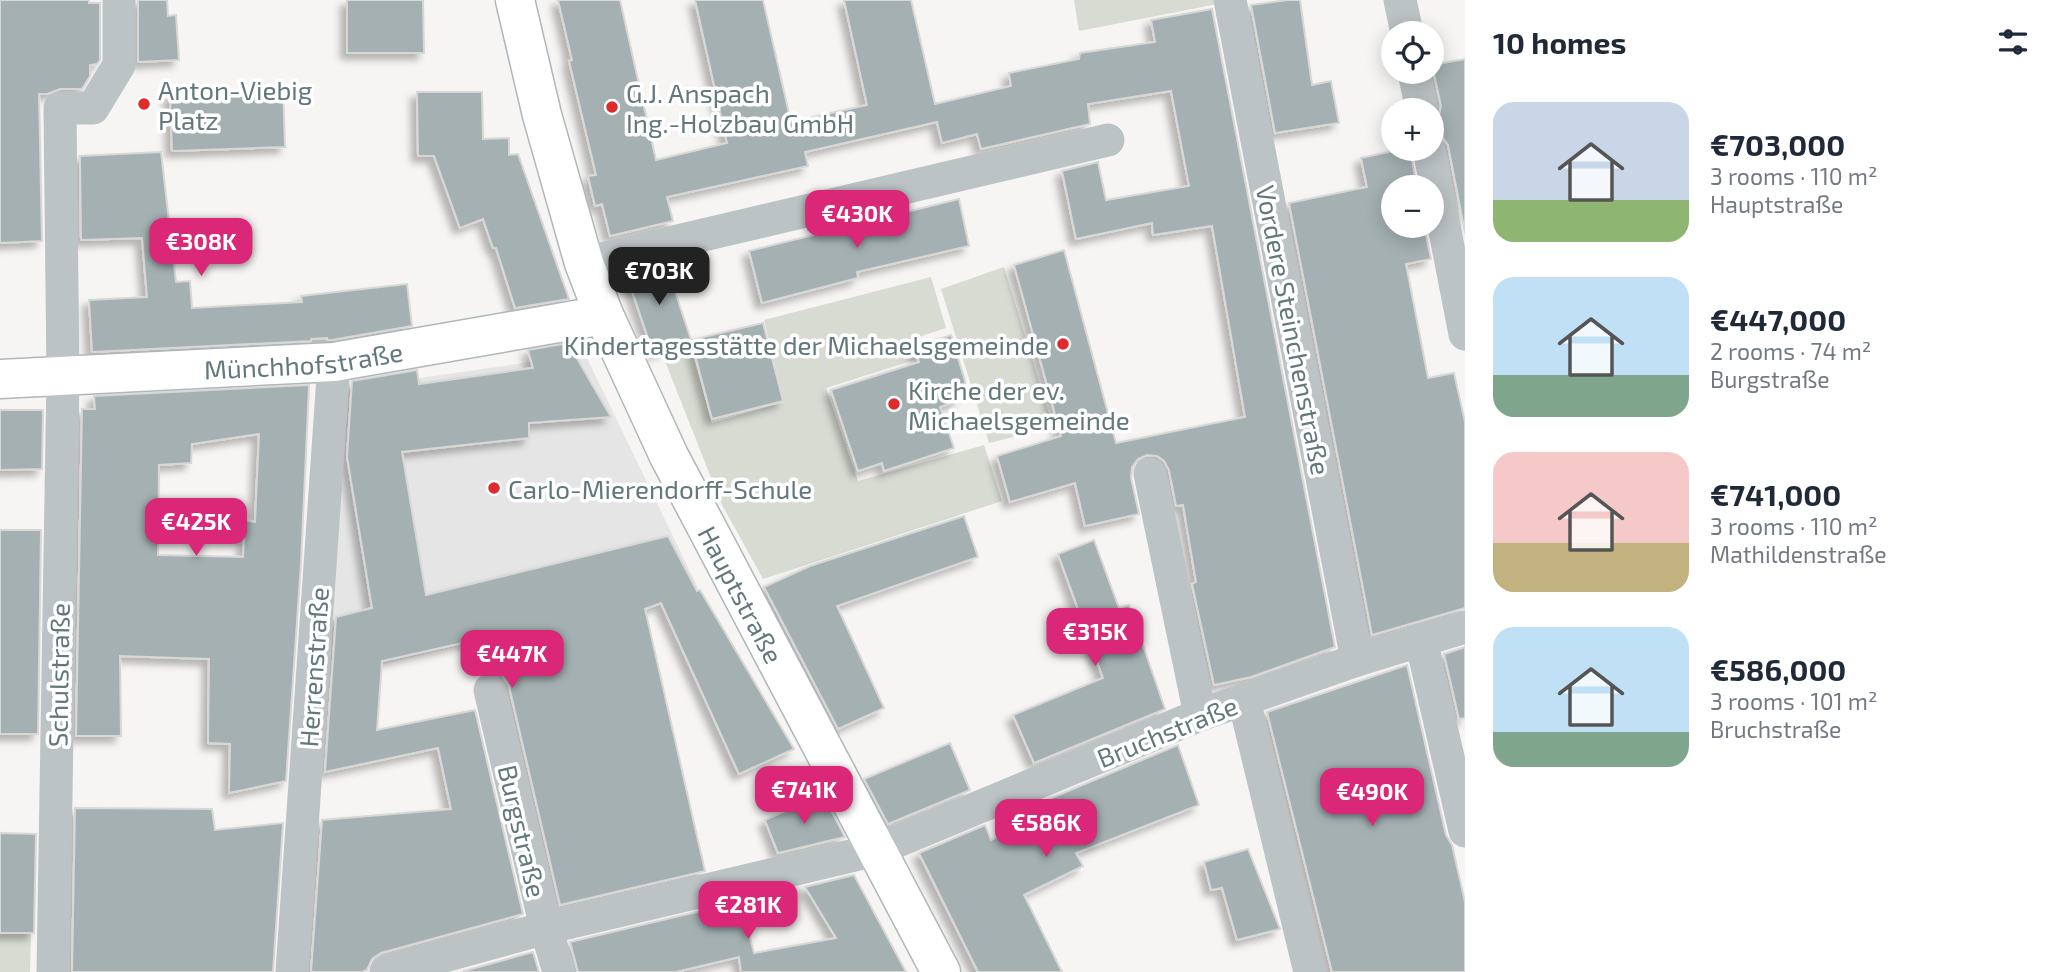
<!DOCTYPE html>
<html lang="en">
<head>
<meta charset="utf-8">
<style>
  :root { --surface:#fff; --page:#f2f2f3; --text:#1f2937; --muted:#747a83; --accent:#db2777 }
  body { margin:0; font-family:"Exo 2",sans-serif; background:var(--page); color:var(--text); height:100vh; display:flex; flex-direction:column; font-size:26px; white-space:nowrap }
  * { box-sizing:border-box; margin:0 }
  p { font-size:23px; color:var(--muted) }
  .icon { flex:none; width:38px; height:38px; fill:none; stroke:currentColor; stroke-width:2; stroke-linecap:round; stroke-linejoin:round }
  .map { position:relative; flex:1; overflow:hidden }
  .sheet { display:flex; flex-direction:column; background:var(--surface); width:595px }
  .sheet>* { flex:none }
  .controls { position:absolute; left:1381px; top:21px; display:grid; gap:14px }
  .controls a { display:grid; place-items:center; width:63px; height:63px; border-radius:50%; background:var(--surface); box-shadow:0 4px 18px #0003; font-size:35px }
  .price { position:absolute; translate:-50% -60px; padding:0 16px; border-radius:14px; background:var(--accent); color:#fff; font-size:23px; line-height:46px; filter:drop-shadow(0 2px 4px #0008) }
  .price::after { content:''; position:absolute; left:50%; top:42px; width:21px; height:16px; margin-left:-10px; background:inherit; clip-path:polygon(0 0,100% 0,50% 100%) }
  .price.current { background:#222; color:#fff }
  ul { padding:0; list-style:none }
  li { display:flex; align-items:center; gap:21px; height:175px; padding:0 28px }
  li span { display:grid; place-items:center; flex:none; width:196px; height:140px; border-radius:21px; color:#555 }
  li>.icon { margin-inline-start:auto }
  span .icon { width:84px; height:84px; fill:#fffc; stroke-width:1 }
  li b { font-size:30px }
  h2 { display:flex; justify-content:space-between; align-items:center; height:84px; padding:0 28px; font-size:30px }
  main { display:flex; flex:1; min-height:0 }
  .map>svg:first-child { display:block }
  .built { fill:#e4e5e4 }
  .green { fill:#d7dbd2 }
  .building { fill:#a4b0b2; stroke:#d7d7d5; stroke-width:2; fill-rule:evenodd; filter:url(#shadow) }
  .lines { fill:none; stroke-linecap:round; stroke-linejoin:round }
  .secondary-casing { stroke:#afb7b9; stroke-width:41 }
  .street { stroke:#bcc3c5; stroke-width:33 }
  .secondary { stroke:#fff; stroke-width:38 }
  .poi-dot { fill:#de2b2c; stroke:#fff; stroke-width:2.5 }
  .labels { text-anchor:middle; dominant-baseline:central; stroke-width:7; stroke-linejoin:round; paint-order:stroke }
  .poi-label { font-size:26px; fill:#62787d; stroke:#fff; text-anchor:start }
  .street-label { font-size:26px; fill:#62787d; stroke:#fff }
</style>
</head>
<body>
<main>
<div class="map">
<svg width="1465" height="972" viewBox="0 0 1465 972">
  <defs>
    <filter id="shadow"><feDropShadow dx="-6" dy="6" stdDeviation="3.5" flood-color="#0004"/></filter>
  </defs>
  <rect width="100%" height="100%" fill="#f6f5f3"/>
  <path class="built" d="M585,354L698,588L330,677L344,389Z"/>
  <g class="green">
    <path d="M1074,0H1238L1079,31Z"/>
    <path d="M1004,267L1053,427L989,443L941,289Z"/>
    <path d="M931,277L946,328L907,341L914,360L826,388L858,481L984,445L1002,501L763,579L721,503L661,351L689,342L712,423L784,402L764,320Z"/>
    <path d="M0,933H31L30,972H0Z"/>
  </g>
  <g class="building">
    <path d="M0,0H89V3H100V60L97,64L90,65V76L82,89H60L47,94H39L42,241L0,243Z"/>
    <path d="M138,0H167L168,16L176,15L179,60L138,62Z"/>
    <path d="M347,0H423L424,53H347Z"/>
    <path d="M558,0H620L656,160L727,143L695,0H763L791,122L867,105L844,0H911L935,104L1011,86L1009,73L1079,59L1080,53L1155,42L1151,20L1212,9L1335,647L1251,677L1214,685L1192,584L1196,582L1183,505L1176,506L1169,470L1164,461L1157,456L1147,455L1138,459L1132,467L1131,478L1139,514L1085,526L1075,483L1010,502L997,456L1061,436L1014,265L1064,250L1116,443L1245,417L1212,226L1153,235L1152,223L1076,239L1062,171L1098,162L1106,200L1189,186L1171,91L1088,104L1090,124L981,149L977,134L942,143L937,122L805,152L808,166L667,197L673,221L610,236L602,204L595,206L588,176L596,175L569,61L572,60Z"/>
    <path d="M1288,0H1300L1312,85L1331,81L1339,123L1275,133L1251,5Z"/>
    <path d="M1465,59V233L1448,145L1440,134L1438,120L1441,106L1432,65Z"/>
    <path d="M283,89L285,147L172,151L170,94Z"/>
    <path d="M417,92H482L483,139L509,138V155L518,154L569,299L515,308L496,248H493L483,219L460,228L434,156H418Z"/>
    <path d="M1402,149H1410L1417,187H1393V226H1424L1431,259L1406,264L1428,378L1454,373L1465,422V608L1372,635L1289,203L1367,187L1361,158Z"/>
    <path d="M161,152L176,282L190,281L192,308L302,302L301,296L407,284L412,326L332,340H327V338L311,339V341L92,352L89,300L147,297L142,238L81,240L80,156Z"/>
    <path d="M959,199L969,246L857,272L858,278L762,303L749,251Z"/>
    <path d="M666,264L691,340L653,353L626,273Z"/>
    <path d="M763,323L783,401L712,419L691,340Z"/>
    <path d="M951,335L965,381V388L956,401L940,407L954,448L884,471L882,463L858,471L831,390L919,362L914,348Z"/>
    <path d="M568,343L611,417L529,423V438L402,452L426,595L668,536L697,591L700,590L794,749L739,774L661,603L645,609L705,871L560,905L509,686L503,676L494,636L382,661L377,730L475,710L523,914L381,953L372,959L367,970L362,972H311L322,820L451,809L438,748L325,772L336,617L372,608L347,457L352,381L417,370L419,384L533,368L528,350Z"/>
    <path d="M309,385L301,563L286,781L229,793L230,744L208,743L209,659L120,656L121,736H76L82,409H95L94,396ZM259,434L255,522L245,520L243,557L158,555L159,465L191,463L192,444Z"/>
    <path d="M0,410H43L42,469L0,470Z"/>
    <path d="M964,516L978,557L837,606L884,708L838,729L764,587L810,566Z"/>
    <path d="M0,530H41L38,734H0Z"/>
    <path d="M1094,540L1119,608L1129,605L1165,709L1034,763L1013,715L1103,678L1058,554Z"/>
    <path d="M1465,647V718L1459,719L1444,654Z"/>
    <path d="M1407,665L1446,835L1452,845L1465,902V972H1332L1267,712Z"/>
    <path d="M950,743L970,790L888,824L864,779Z"/>
    <path d="M1178,745L1199,805L1076,853L1083,866L1024,895L1062,972H978L919,853L985,825L991,840L1053,809L1049,799Z"/>
    <path d="M823,795L845,837L778,853L765,820Z"/>
    <path d="M75,808L212,809L215,830L283,823L273,972H72Z"/>
    <path d="M0,833L36,834L34,933H0Z"/>
    <path d="M1248,849L1280,929L1237,940L1222,888L1211,890L1204,862Z"/>
    <path d="M854,875L906,972H741L739,957L676,972H578L570,942L713,908L714,912L742,905L754,953L836,938L805,887Z"/>
    <path d="M533,952L539,972H464V971Z"/>
  </g>
  <g class="lines">
    <defs>
      <g id="secondary">
        <path id="s1" d="M515,0L542,115L584,263L604,315L669,456L941,972"/>
        <path id="s2" d="M0,379L334,362L604,315"/>
      </g>
    </defs>
    <use href="#secondary" class="secondary-casing"/>
    <g class="street">
      <path d="M1230,0L1357,660"/>
      <path d="M1400,0L1407,33"/>
      <path d="M1414,72L1422,110"/>
      <path d="M1429,149L1465,334"/>
      <path d="M584,263L1108,140"/>
      <path d="M1150,474L1200,715"/>
      <path d="M1421,640L1465,831"/>
      <path d="M490,690L546,928L559,972"/>
      <path d="M1244,700L1310,972"/>
      <path d="M53,972L63,377L60,108H93L119,65V0"/>
      <path d="M292,972L334,362"/>
      <path d="M386,972L546,928L876,850L1200,715L1357,660L1465,627"/>
    </g>
    <use href="#secondary" class="secondary"/>
  </g>
  <g class="poi-dot">
    <circle cx="144" cy="104" r="7"/>
    <circle cx="612" cy="107" r="7"/>
    <circle cx="1063" cy="344" r="7"/>
    <circle cx="894" cy="404" r="7"/>
    <circle cx="494" cy="488" r="7"/>
  </g>
  <g class="labels">
    <g class="poi-label">
      <text x="158" y="89">Anton-Viebig<tspan x="158" dy="30">Platz</tspan></text>
      <text x="626" y="92">G.J. Anspach<tspan x="626" dy="30">Ing.-Holzbau GmbH</tspan></text>
      <text x="1049" y="344" text-anchor="end">Kindertagesstätte der Michaelsgemeinde</text>
      <text x="908" y="389">Kirche der ev.<tspan x="908" dy="30">Michaelsgemeinde</tspan></text>
      <text x="508" y="488">Carlo-Mierendorff-Schule</text>
    </g>
    <g class="street-label">
      <text transform="translate(1294 330) rotate(79)">Vordere Steinchenstraße</text>
      <text stroke="none"><textPath href="#s2" startOffset="304">Münchhofstraße</textPath></text>
      <text stroke="none"><textPath href="#s1" startOffset="639">Hauptstraße</textPath></text>
      <text transform="translate(313 667) rotate(-86)">Herrenstraße</text>
      <text transform="translate(58 675) rotate(-89)">Schulstraße</text>
      <text transform="translate(1167 731) rotate(-22)">Bruchstraße</text>
      <text transform="translate(523 831) rotate(77)">Burgstraße</text>
    </g>
  </g>
</svg>
<div class="controls">
<a><svg class="icon" aria-label="locate" viewBox="0 0 24 24"><circle cx="12" cy="12" r="6"/><path d="M12 2v4M12 18v4M2 12h4M18 12h4"/></svg></a>
<a>+</a>
<a>−</a>
</div>
<b class="price" style="left:857px;top:250px">€430K</b>
<b class="price" style="left:201px;top:278px">€308K</b>
<b class="price current" style="left:659px;top:307px">€703K</b>
<b class="price" style="left:196px;top:558px">€425K</b>
<b class="price" style="left:1095px;top:668px">€315K</b>
<b class="price" style="left:512px;top:690px">€447K</b>
<b class="price" style="left:804px;top:826px">€741K</b>
<b class="price" style="left:1372px;top:828px">€490K</b>
<b class="price" style="left:1046px;top:859px">€586K</b>
<b class="price" style="left:748px;top:941px">€281K</b>
</div>
<section class="sheet">
<h2>10 homes<svg class="icon" aria-label="filters" viewBox="0 0 24 24"><path d="M4 7h16M4 17h16"/><circle cx="9" cy="7" r="2"/><circle cx="15" cy="17" r="2"/></svg></h2>
<ul>
<li><span style="background:linear-gradient(#c9d6e8 70%,#8fb573 0)"><svg class="icon" aria-label="home" viewBox="0 0 24 24"><path d="M3 11l9-7 9 7M6 9v11h12V9"/></svg></span><div><b>€703,000</b><p>3 rooms · 110 m²</p><p>Hauptstraße</p></div></li>
<li><span style="background:linear-gradient(#bfe0f5 70%,#7fa58c 0)"><svg class="icon" aria-label="home" viewBox="0 0 24 24"><path d="M3 11l9-7 9 7M6 9v11h12V9"/></svg></span><div><b>€447,000</b><p>2 rooms · 74 m²</p><p>Burgstraße</p></div></li>
<li><span style="background:linear-gradient(#f6c9c9 65%,#c2b280 0)"><svg class="icon" aria-label="home" viewBox="0 0 24 24"><path d="M3 11l9-7 9 7M6 9v11h12V9"/></svg></span><div><b>€741,000</b><p>3 rooms · 110 m²</p><p>Mathildenstraße</p></div></li>
<li><span style="background:linear-gradient(#bfe0f5 75%,#7fa58c 0)"><svg class="icon" aria-label="home" viewBox="0 0 24 24"><path d="M3 11l9-7 9 7M6 9v11h12V9"/></svg></span><div><b>€586,000</b><p>3 rooms · 101 m²</p><p>Bruchstraße</p></div></li>
</ul>
</section>
</main>
</body>
</html>
